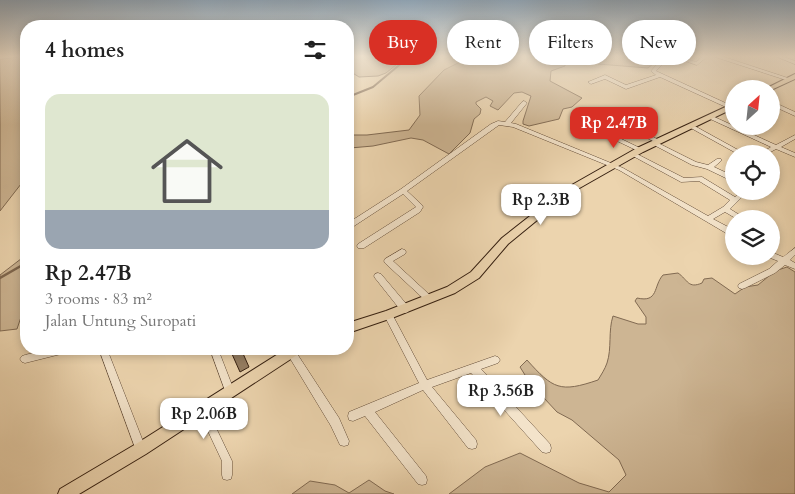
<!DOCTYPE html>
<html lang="en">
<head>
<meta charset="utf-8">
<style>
  :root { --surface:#fff; --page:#f6f6f6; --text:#222; --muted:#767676; --accent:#d93025 }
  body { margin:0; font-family:Cardo,serif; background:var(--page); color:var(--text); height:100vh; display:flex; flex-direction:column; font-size:19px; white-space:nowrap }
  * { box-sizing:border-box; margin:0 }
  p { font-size:16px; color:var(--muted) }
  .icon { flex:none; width:28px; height:28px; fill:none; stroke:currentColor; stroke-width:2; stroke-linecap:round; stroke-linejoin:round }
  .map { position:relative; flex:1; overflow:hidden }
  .panel { position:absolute; left:20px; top:20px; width:334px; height:335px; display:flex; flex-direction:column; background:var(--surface); border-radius:20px; box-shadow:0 2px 8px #0003 }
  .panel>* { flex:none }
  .hud { position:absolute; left:369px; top:20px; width:351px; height:45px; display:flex; gap:10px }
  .needle { width:32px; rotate:27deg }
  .tools { position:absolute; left:725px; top:80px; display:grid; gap:10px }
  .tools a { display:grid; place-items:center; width:55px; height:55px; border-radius:50%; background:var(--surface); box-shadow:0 2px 8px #0003; font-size:25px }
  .price { position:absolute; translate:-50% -42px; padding:0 11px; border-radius:10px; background:#fff; color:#222; font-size:16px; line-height:32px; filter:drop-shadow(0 1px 2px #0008) }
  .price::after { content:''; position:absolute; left:50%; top:30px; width:15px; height:11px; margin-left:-8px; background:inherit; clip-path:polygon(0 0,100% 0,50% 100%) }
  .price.current { background:var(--accent); color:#fff }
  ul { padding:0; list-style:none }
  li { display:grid; align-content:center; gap:10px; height:265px; padding:0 25px }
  li span { display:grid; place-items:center; height:155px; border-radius:15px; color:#555 }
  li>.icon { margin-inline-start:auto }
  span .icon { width:90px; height:90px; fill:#fffc; stroke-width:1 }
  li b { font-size:21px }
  h2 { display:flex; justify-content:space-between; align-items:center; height:60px; padding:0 25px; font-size:21px }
  .tag { padding:0 18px; border-radius:22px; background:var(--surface); box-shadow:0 2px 8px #0003; font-size:18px; line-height:45px }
  .tag.current { background:var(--accent); color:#fff }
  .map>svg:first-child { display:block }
  .green { fill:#cdb593; stroke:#816a52 }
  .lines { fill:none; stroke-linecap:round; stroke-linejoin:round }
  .stream-far1 { stroke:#7e664e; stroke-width:2 }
  .stream { stroke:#7e664e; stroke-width:2.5 }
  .building { fill:#947d62; stroke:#351f10 }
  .minor-casing { stroke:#634c38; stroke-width:1 }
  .major-casing { stroke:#351f10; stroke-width:2 }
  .minor { fill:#f3e3ca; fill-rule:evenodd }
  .major { fill:#ecd4ae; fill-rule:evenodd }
</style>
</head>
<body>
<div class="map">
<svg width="795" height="494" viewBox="0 0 795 494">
  <rect width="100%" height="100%" fill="#ecd4ae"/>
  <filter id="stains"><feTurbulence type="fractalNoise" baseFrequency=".004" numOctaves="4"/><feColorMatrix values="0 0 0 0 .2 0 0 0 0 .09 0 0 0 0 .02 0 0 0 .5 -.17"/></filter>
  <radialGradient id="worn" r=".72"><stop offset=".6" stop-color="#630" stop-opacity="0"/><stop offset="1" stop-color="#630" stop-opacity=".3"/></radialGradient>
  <g class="green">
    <path d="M0,56H26V183L21,184L0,211Z"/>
    <path d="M350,56H407L386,73L378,76L359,77L348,70V58Z"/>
    <path d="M472,56H556L565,63V66L551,71L550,81L582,98L572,107L563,109L559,119L529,126L523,124V121L531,96L522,92L514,93L498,110L490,106L493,101L486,97L476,102V104L481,109L480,114L474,119L470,133L449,154L423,140L411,138L373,146L350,148L348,152V135H367L409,130L420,115L419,96L444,70Z"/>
    <path d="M591,56H657L660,58L648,68L598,64Z"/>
    <path d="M26,255V302L17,329L0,331V275Z"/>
    <path d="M787,267L795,272V494H449L485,467L520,453L579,483L609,492L626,475L619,460L572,420L557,412L530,383L520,367L527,360C553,389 560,393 598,380C601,375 605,369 607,363C612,348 608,331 613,316L638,324H646V317L635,301L637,298C659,303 653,286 663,275L678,273C688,280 688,289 702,283L704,279L712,278L735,294L745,287L758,285L775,271Z"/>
    <path d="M369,480L385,491L394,494H292L310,481L335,485L349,493Z"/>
  </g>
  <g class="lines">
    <path class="stream-far1" d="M348,97L373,87L410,56"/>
    <path class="stream" d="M0,278L26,263"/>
  </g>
  <path class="building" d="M241,349L249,367L240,372L232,354Z"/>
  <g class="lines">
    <defs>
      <g id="minor">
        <path d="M6,56H19L17,57L0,59V57Z"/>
        <path d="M659,56H663L666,60L656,71L732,106V108H728L660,77L626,89L605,79L591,84L588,82L605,75L626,85L656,75L651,71L661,60Z"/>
        <path d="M671,56H677L696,62L703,56H708L697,65Z"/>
        <path d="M715,56H721L791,79L786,80L715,57Z"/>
        <path d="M775,56H781L795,61V64Z"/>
        <path d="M524,101L527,103L511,123L516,124L623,168L708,216L723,207L730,200L699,181L681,182L631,155V153H635L684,178L702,177L735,197L741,191H748L730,209L746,219H737L725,212L713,219L734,230V237L731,236L619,170L513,127L499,125L407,191L422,205L423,207L420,212L364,248H358L357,246L358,244L416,207L403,194L351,228H348V223L401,189L491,124L498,121L505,122L522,102Z"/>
        <path d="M771,101L795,112V116L771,105Z"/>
        <path d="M600,110L659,140L660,141L658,143L696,162L708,165L717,159H721V161L714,167L727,173L734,169V174L732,176L734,177V182L707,169L692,165L652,144L651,143L653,141L619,124L607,132L642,149V151H638L594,130V128L596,127L602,130L615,122L598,113L597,112Z"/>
        <path d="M710,115L776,145L795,135V139L781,147L795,153V157L776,149L767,154H759L771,147L708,118L707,117Z"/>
        <path d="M691,124L740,151L741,152L739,154L736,153L689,127V125Z"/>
        <path d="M795,248V255L790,260L795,263V269L785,265L775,273L745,288L742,289L739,288L738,286L739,284L769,269L778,261L768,257V256H771V252L783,257Z"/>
        <path d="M402,249L405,250L406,252L405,254L393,261L432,297L433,299L432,301L429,302L426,301L385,263L384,261L385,259Z"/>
        <path d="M378,273L381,274L408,306L409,309L408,312L405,313L402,312L375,278L374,276L375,274Z"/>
        <path d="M388,311L391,312L427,380L495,356L498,357L500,360L498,363L481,369L550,444L551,448L550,452L546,453L542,452L471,373L432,387L476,440L477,444L476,448L472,449L468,448L423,390L375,412L426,476L427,480L426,484L422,485L418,484L365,416L353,421L349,420L348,416L349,412L419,383L384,315L385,312Z"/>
        <path d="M49,349H69L68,352L65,353L25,363L22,362L20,359L22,356L25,355Z"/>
        <path d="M99,349H107L146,449L145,453L141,454L137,453Z"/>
        <path d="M210,349H218L235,393L233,396L230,398L227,396Z"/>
        <path d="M288,349H294L339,418L349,441L348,445L344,446L340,445L331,426L288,355L286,352Z"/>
        <path d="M203,405L206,407L232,461V475L231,479L227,480L223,479L222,475V461L198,410L200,407Z"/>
      </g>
      <g id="major">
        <path d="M795,74V79L771,90V89H765Z"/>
        <path d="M734,103V108L643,152L569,194L508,244L479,278L455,293L392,318L348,333V323L386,311L447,287L471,272L502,238L563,190L637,148Z"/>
        <path d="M286,349H302L300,353L146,454L79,494H58L60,489L136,444Z"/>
      </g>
    </defs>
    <use href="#minor" class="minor-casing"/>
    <use href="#major" class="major-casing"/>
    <use href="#minor" class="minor"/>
    <use href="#major" class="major"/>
  </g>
  <linearGradient id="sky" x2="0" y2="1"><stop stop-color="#91a8bb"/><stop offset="0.45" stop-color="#f6ecdb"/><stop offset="1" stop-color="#f6ecdb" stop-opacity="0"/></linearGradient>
  <rect width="795" height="125" fill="url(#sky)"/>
  <rect width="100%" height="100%" filter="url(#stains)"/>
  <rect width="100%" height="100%" fill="url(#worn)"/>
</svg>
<div class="tools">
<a><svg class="needle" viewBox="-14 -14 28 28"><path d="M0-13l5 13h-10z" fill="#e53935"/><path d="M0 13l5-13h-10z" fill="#767676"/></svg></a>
<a><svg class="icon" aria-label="locate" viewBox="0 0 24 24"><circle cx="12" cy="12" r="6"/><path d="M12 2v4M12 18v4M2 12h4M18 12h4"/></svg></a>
<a><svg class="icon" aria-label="layers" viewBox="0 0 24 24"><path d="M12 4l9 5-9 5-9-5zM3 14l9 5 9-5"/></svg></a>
</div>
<b class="price current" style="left:614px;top:149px">Rp 2.47B</b>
<b class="price" style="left:541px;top:226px">Rp 2.3B</b>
<b class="price" style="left:501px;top:417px">Rp 3.56B</b>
<b class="price" style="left:204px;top:440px">Rp 2.06B</b>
<div class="hud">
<a class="tag current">Buy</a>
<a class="tag">Rent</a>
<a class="tag">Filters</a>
<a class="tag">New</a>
</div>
<section class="panel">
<h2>4 homes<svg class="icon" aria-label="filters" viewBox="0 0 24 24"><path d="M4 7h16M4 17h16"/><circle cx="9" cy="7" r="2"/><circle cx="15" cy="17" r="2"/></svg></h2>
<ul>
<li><span style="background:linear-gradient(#dfe7d0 75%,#9aa5b1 0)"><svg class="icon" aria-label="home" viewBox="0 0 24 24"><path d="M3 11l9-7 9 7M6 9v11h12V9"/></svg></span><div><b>Rp 2.47B</b><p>3 rooms · 83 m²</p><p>Jalan Untung Suropati</p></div></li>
</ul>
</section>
</div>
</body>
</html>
